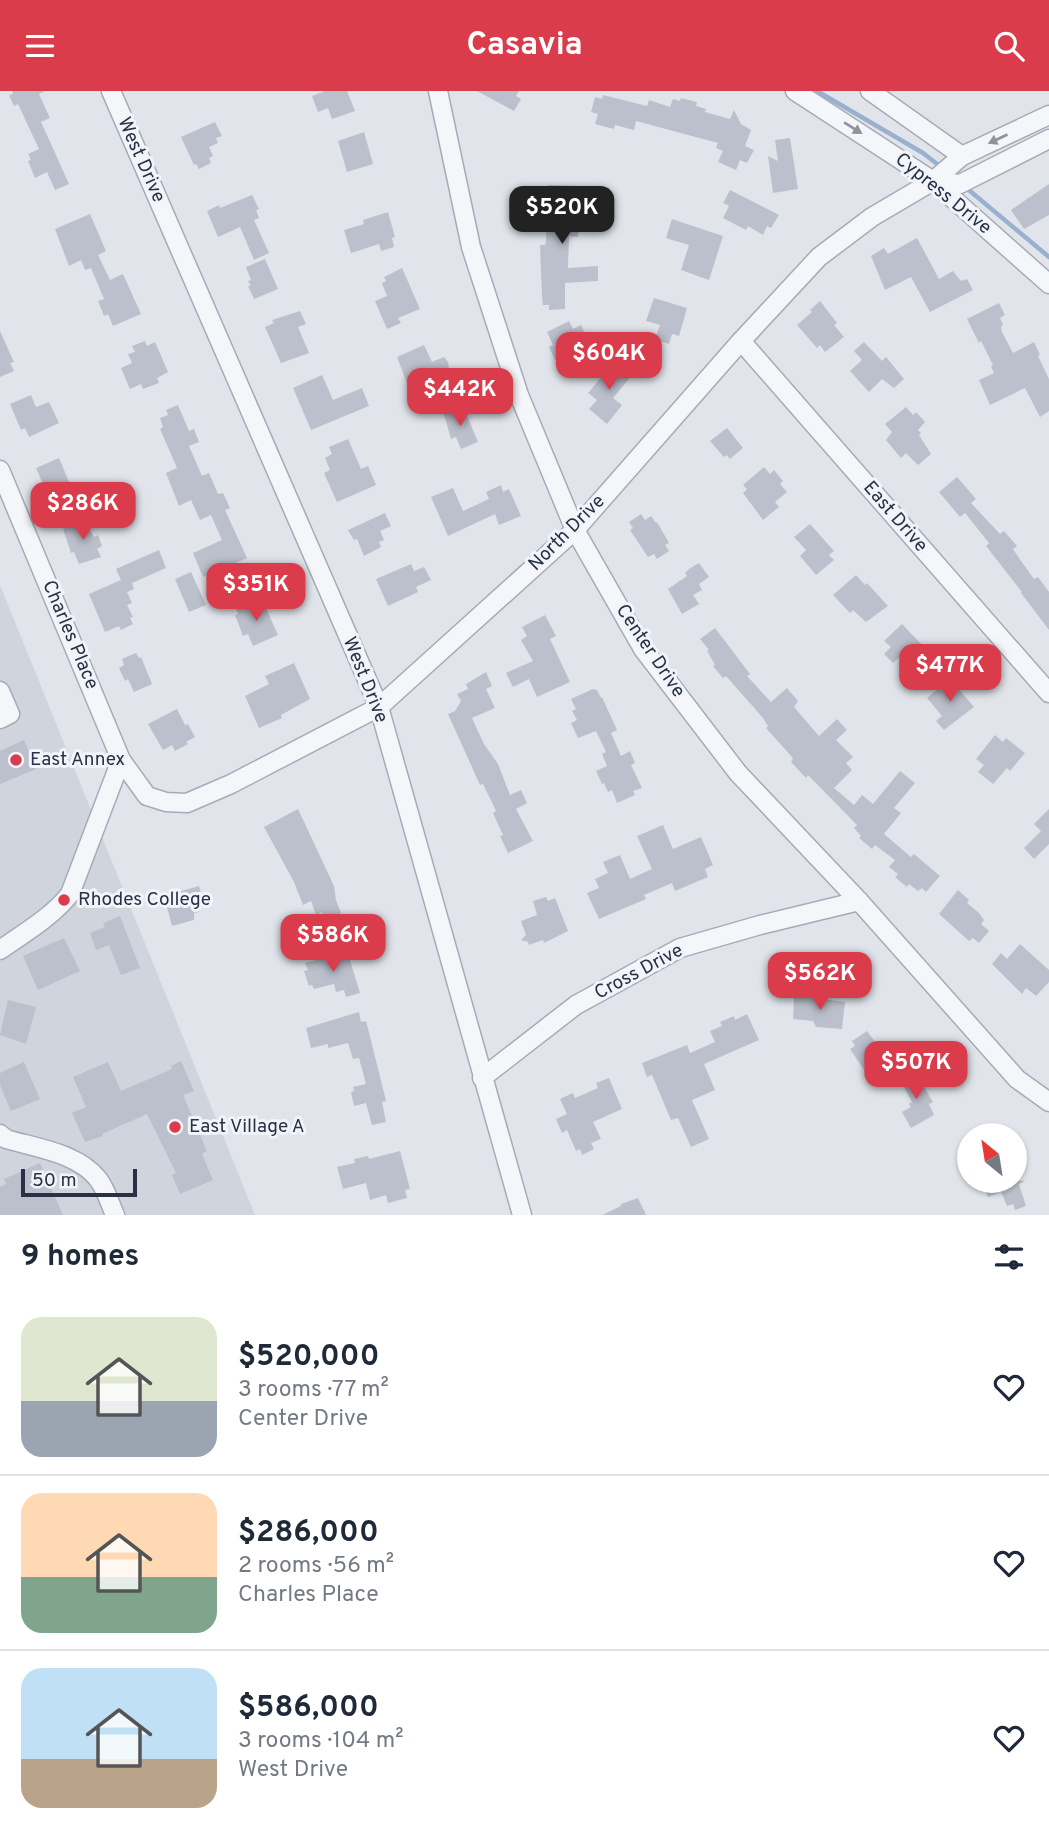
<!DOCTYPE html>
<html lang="en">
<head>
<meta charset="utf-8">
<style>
  :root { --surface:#fff; --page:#f6f6f7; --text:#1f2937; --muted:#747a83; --line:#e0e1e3; --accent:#db3c4c }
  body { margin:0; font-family:Overpass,sans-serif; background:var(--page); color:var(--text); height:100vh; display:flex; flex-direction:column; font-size:26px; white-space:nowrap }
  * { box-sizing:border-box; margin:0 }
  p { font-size:23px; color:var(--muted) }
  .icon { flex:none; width:38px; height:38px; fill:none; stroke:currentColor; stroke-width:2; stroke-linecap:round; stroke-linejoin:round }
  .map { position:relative; height:1124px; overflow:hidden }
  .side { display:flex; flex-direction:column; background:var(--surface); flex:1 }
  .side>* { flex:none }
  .needle { width:46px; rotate:330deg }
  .tools { position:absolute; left:957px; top:1032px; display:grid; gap:14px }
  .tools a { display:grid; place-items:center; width:70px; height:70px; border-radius:50%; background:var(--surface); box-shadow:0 2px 5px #0004; font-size:35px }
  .scale { position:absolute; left:21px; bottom:18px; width:116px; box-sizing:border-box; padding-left:7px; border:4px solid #283145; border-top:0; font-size:19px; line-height:24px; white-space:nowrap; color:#283145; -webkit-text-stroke:5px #f1f4f8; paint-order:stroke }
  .price { position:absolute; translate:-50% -60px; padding:0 16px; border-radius:14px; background:var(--accent); color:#fff; font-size:23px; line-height:46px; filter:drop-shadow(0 2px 4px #0008) }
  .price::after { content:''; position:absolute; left:50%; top:42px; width:21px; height:16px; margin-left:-10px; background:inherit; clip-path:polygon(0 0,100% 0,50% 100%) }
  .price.selected { background:#222; color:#fff }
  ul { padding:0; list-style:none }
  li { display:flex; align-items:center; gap:21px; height:175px; padding:0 21px }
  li+li { border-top:2px solid var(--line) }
  li span { display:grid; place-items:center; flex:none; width:196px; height:140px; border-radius:21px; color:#555 }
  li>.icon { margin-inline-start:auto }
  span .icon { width:84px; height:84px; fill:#fffc; stroke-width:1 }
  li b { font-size:30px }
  h2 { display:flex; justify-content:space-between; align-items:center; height:84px; padding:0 21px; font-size:30px }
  header { display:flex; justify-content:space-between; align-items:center; height:91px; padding:0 21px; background:var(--accent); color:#fff; font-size:32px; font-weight:700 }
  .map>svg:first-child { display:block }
  .built { fill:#cfd4dd }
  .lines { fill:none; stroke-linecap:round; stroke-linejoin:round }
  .stream { stroke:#99b0ce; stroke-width:4.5 }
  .building { fill:#bbc0cc }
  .minor-casing { stroke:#a6abb6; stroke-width:21 }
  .minor { stroke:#f5f6f9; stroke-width:18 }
  .oneway { fill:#8e949f }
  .poi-dot { fill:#db3c4c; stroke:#f1f4f8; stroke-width:2.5 }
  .labels { text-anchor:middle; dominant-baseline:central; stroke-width:6; stroke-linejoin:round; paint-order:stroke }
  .street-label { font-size:19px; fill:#283145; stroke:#f1f4f8 }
  .poi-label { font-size:19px; fill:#283145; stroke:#f1f4f8; text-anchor:start }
</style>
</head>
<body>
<header><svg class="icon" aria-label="menu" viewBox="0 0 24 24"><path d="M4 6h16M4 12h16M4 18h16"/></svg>Casavia<svg class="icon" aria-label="search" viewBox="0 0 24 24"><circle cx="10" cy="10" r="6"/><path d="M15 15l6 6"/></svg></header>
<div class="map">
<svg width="1049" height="1124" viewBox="0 0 1049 1124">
  <rect width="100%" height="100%" fill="#e1e5eb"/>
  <path class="built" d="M0,494L255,1124H0Z"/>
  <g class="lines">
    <g class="stream">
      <path d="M817,0L923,62L941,76"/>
      <path d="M964,95L1049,166"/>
    </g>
  </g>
  <g class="building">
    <path d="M12,0H45L39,3L50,27L41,31L69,93L55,99L47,81L35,87L28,70L31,69L28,63L39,58L18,13L14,15L9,4L13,3Z"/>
    <path d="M325,0H347L355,20L332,28L328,17L318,21L312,5Z"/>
    <path d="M477,0H519L516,5L521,8L514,20Z"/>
    <path d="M603,4L647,15L649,9L670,16L673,8L680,10L681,7L697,11L696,15L706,18L705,21L730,28L734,19L741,33L751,39L745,55L754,59L747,72L740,69L736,79L718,71L723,60L716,57L718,52L636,30L634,39L615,34L614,38L595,33L598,23L591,21L595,6L602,8Z"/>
    <path d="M215,31L222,45L216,47L218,52L209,56L213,65L209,67L211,72L199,78L196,73L194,74L181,46Z"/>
    <path d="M364,41L373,73L347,81L338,50Z"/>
    <path d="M790,47L798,98L773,102L768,65L778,70L775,49Z"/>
    <path d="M1049,93V124L1024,138L1011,119Z"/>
    <path d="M548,94L581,95L582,118L578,146L569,145L568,177L598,175V190L565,192V218L549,219V214H543L542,206L540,154H545L546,150Z"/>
    <path d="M730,99L779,124L771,137L767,135L763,144L748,135L746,139L723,127L729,115L723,112Z"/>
    <path d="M252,104L259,118L256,119L259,127L254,129L269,162L254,169L240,136L218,146L207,120L219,114L220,117Z"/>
    <path d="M388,121L395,146L392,147L394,156L381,160L379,153L351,162L344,139L364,133L363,129Z"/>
    <path d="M90,123L106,160L98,164L110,189L123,183L141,223L113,235L108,223L104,225L98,210L104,208L91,177L85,179L81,169L69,175L55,138Z"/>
    <path d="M672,128L723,145L709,189L681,179L689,154L666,147Z"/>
    <path d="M917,147L939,188L953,180L961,190L967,188L973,199L930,221L911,186L885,199L871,165L884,157L888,163Z"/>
    <path d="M265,168L278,198L254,208L248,195H251L248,190L251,189L246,176Z"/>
    <path d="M402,177L420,218L398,227L401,232L387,238L375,210L387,205L382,192L386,190L384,186Z"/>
    <path d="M654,207L687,217L679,245L672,243L669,253L655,248L660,234L646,230Z"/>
    <path d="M820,210L837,232L834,234L844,246L825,261L820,254L817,257L797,234L812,221L810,219Z"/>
    <path d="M999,212L1005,224L1000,227L1003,234L1001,236L1002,241L1013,262L1034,251L1040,264L1038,265L1049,288V320L1040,326L1025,297L990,314L979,289L994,282L991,275L993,274L981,250L979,252L967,228Z"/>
    <path d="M300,220L306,233L298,236L309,262L281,272L265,236L274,232L272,229Z"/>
    <path d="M569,230L573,238L581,234L587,247L579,251L581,256L576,259L581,269L567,276L559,267L555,269L549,256L553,254L547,241Z"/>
    <path d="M0,240L14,271L10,272L14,280L0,286Z"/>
    <path d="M145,250L147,255L155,251L168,281L157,287L159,292L143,298L141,293L130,298L121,277L132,272L128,263L135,261L132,255Z"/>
    <path d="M864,251L882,270L886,266L904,288L894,297L882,288L869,301L850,280L862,269L854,260Z"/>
    <path d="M424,254L432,271L444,266L448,271L449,278L408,295L397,266Z"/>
    <path d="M615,270L632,284L613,307L622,314L607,333L589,318L597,309L588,302Z"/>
    <path d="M322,284L333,309L362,297L369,315L311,339L293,297Z"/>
    <path d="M31,304L36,316L49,311L59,332L29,346L25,337L21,339L10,313Z"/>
    <path d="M178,314L189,340L194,338L199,351L189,355L202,385L209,382L218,403L223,402L230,417L225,419L247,467L203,486L193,462L222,449L211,424L200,429L191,409L179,415L166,382L177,377L160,338L163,336L160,327L168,324L166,319Z"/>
    <path d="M456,315L460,328L467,325L478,351L461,358L456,346L451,348L443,320Z"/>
    <path d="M906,316L913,324L916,321L925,331L918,339L921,342L919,344L931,363L918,374L906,362L901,367L886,349L892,341L885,333Z"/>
    <path d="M727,337L743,357L730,368L727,364L724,366L710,350Z"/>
    <path d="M348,348L361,378L368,375L376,394L337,411L324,382L330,379L325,367L332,363L329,356Z"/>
    <path d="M59,367L74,403L58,410L54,401L48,404L36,377Z"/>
    <path d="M764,376L770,383L774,379L783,390L780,393L787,401L775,411L779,416L763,429L743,402L747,398L743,394Z"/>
    <path d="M957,386L976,408L971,412L1000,443L1004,440L1017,455L1013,458L1019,467L1034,488L1038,486L1049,501V539L1021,502L1022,501L986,455L989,452L965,422L960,426L939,401Z"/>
    <path d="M501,394L503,401L509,398L521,425L499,434L495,423L448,445L431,406L453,397L463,420L489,408L486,401Z"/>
    <path d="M385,422L391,435L380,440L384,449L379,451L381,456L364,465L357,448L354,449L348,439Z"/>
    <path d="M641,423L645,429L651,425L656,432L657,431L669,452L665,454L669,460L657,468L654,463L648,466L630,439L633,437L629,431Z"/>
    <path d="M83,429L94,446L98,444L102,455L97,458L101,466L79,473L74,461L71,462L63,438Z"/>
    <path d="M810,433L834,460L829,464L834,469L816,484L800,465L806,459L794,446Z"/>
    <path d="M159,459L166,477L132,492L134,498L127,501L132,512L127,514L133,526L130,527L133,533L121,539L119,535L105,541L89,503L121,489L116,478Z"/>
    <path d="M699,472L709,486L699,493L702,499L693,504L699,513L682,523L668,498L687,485L685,482L689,478Z"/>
    <path d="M411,473L414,480L424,476L431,489L416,496L418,501L388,515L376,488Z"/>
    <path d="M191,481L206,514L189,521L175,488Z"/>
    <path d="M856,484L865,494L867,492L888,515L866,531L853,519L850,522L833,504Z"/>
    <path d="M260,511L262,517L265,515L278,544L253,555L248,543L243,545L235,524L238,523L236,517Z"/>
    <path d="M545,524L556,545L550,548L570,591L537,606L529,588L513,596L506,582L533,570L521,549L527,545L522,536Z"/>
    <path d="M902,533L927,559L910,575L901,565L893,572L884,563L891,556L884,550Z"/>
    <path d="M715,537L750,583L747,585L771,611L787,597L798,610L794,616L819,645L837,628L847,639L836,649L853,666L846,672L852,679L834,697L854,714L862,704L873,713L900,680L915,692L894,717L901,722L884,743L911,766L914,763L940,785L926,801L922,797L918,800L909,793L907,796L895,786L898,783L889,776L895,769L875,754L872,758L859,747L861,745L854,737L857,734L808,684L806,687L791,671L793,668L792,666L766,637L768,635L763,627L726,585L723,587L713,575L715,574L707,560L709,559L700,548Z"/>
    <path d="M136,562L139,567L141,566L152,593L134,601L128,588L125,590L119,577L124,574L122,568Z"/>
    <path d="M294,572L310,608L281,624L282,627L259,637L245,605L269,593L265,585Z"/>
    <path d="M486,581L492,595L486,598L495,617L472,627L484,653L498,673L510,704L521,699L527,712L516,718L533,750L508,762L500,745L503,744L493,722L496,720L483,693L480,694L448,623L455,620L461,610L457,603L468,598L466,593Z"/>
    <path d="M950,588L974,616L944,639L936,630L942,625L927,607Z"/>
    <path d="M593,598L597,599L601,607L602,606L617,639L611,642L621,665L630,660L635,672L631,674L642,697L633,700L635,704L617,712L612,699L608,701L604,692L602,693L596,680L607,675L602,663L606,661L596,640L578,647L571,632L577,629L572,620L576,618L571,608Z"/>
    <path d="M177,618L185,634L188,633L195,646L186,651L188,653L175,660L172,654L163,659L148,633Z"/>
    <path d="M995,644L1003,651L1006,647L1025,662L1010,680L1007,677L993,693L978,681L984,674L976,668Z"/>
    <path d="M24,649L36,678L0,693V660Z"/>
    <path d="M298,718L334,795L336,809L341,822L325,829L322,821L316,824L311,810L303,814L294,791L264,736Z"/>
    <path d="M1049,718V753L1034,768L1024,757L1041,740L1034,733Z"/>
    <path d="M663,734L673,758L701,746L713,774L705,778L708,786L675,800L672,792L644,804L646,808L599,828L587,802L599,797L595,788L608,782L603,771L620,764L630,788L652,778L637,745Z"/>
    <path d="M199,795L204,813L200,814L199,821L194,822V829L172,835L164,805Z"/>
    <path d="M958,799L969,809L967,812L979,822L984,829L981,833L989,840L979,852L973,847L969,850L939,823Z"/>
    <path d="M546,806L548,810L555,807L568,840L544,852L543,849L529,854L528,851L521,849L526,844L521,830L537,824L533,810Z"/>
    <path d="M120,825L140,877L121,884L109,854L96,859L90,842L105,836L103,832Z"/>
    <path d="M64,847L80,880L38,899L23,865Z"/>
    <path d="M1020,853L1049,879V891L1036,905L1026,897L1022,903L992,873L1001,862L1007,868Z"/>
    <path d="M346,861L347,866H349L360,902L346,906L344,899L336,901L334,893L314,898L312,894L309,895L304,880L308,879L305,872Z"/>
    <path d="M794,907H816L845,911L842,938L816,936L813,930L793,928Z"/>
    <path d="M8,909L36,916L26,953L0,944Z"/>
    <path d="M359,921L361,931L366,930L386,1010L382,1011L386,1031L372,1034L366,1012L354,1015L351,1001L354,1000L353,996L366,993L359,967L353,968L348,952L328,957V953L311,957L306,937Z"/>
    <path d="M747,923L759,949L704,973L715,999L692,1009L709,1048L691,1056L678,1027L671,1029L652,984L647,986L642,972L687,954L690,962L715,951L710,940L722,935L720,931L734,925L735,929Z"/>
    <path d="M867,940L893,975L877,985L875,982L869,986L850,958L855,955L852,950Z"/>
    <path d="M181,970L194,1000L183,1004L207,1060L202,1063L213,1089L180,1103L172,1084L176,1082L147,1023L102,1043L103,1045L85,1051L72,1022L86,1016L73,986L108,971L121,1000L172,978L171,975Z"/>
    <path d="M24,971L40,1008L11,1020L0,994V982Z"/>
    <path d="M911,981L921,998L924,996L933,1011L929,1013L934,1024L911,1037L902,1021L911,1016L909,1013L912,1011L899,987Z"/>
    <path d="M609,987L622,1018L593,1031L601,1048L591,1052L594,1058L582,1064L580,1058L576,1060L567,1039L562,1042L556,1028L567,1023L560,1008L573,1002L575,1007L598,997L596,992Z"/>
    <path d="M400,1060L410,1098L405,1099L407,1107L388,1112L386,1104L370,1109L366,1092L343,1098L337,1076L355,1072L354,1068L368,1065L369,1068Z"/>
    <path d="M40,1072L63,1124H0V1096L6,1093L4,1088Z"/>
    <path d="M981,1090H1025L1019,1093L1026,1115L1015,1119L1013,1113L1007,1115L1001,1101L988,1106Z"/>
    <path d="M638,1107L646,1124H602L621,1115V1113Z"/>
  </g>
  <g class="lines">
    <defs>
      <g id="minor">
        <path d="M111,0L379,616L522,1124"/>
        <path d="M438,0L471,156L519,304L575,439L643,558L738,682L859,810L1017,988L1049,1011"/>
        <path d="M795,0L933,90L1049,193"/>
        <path d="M870,0L962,65"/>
        <path d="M933,90L960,93L1049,48"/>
        <path d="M741,250L1049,602"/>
        <path d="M0,379L121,669L147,705L166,711L187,712L231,693L379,616L575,439L741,250L819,166L872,126L933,90L962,65L1049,24"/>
        <path d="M0,600L10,623L0,628"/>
        <path d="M0,859C24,842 52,826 70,803L121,669"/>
        <path d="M482,987L576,914L680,857L760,834L859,810"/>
        <path d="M0,1043L6,1048C36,1057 78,1062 98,1088C106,1098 110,1113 115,1124"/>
      </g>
    </defs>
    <use href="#minor" class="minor-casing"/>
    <use href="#minor" class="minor"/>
  </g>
  <defs><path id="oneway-solid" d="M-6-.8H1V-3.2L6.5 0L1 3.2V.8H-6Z" transform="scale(1.75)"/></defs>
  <g class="oneway">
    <use href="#oneway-solid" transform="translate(853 37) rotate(32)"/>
    <use href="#oneway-solid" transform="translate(998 48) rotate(155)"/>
  </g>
  <g class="poi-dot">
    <circle cx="16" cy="669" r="7"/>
    <circle cx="64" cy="809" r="7"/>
    <circle cx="175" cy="1036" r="7"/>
  </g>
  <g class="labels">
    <g class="street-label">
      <text transform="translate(141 69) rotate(66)">West Drive</text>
      <text transform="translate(943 103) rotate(39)">Cypress Drive</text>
      <text transform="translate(895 426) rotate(49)">East Drive</text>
      <text transform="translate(567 442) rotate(-45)">North Drive</text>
      <text transform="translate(70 544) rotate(67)">Charles Place</text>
      <text transform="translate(650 560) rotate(56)">Center Drive</text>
      <text transform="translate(365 589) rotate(68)">West Drive</text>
      <text transform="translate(639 881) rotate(-28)">Cross Drive</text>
    </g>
    <g class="poi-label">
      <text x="30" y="669">East Annex</text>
      <text x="78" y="809">Rhodes College</text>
      <text x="189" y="1036">East Village A</text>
    </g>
  </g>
</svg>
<div class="tools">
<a><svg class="needle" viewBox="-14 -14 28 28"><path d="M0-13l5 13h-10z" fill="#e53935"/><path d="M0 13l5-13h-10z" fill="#747a83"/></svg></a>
</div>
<div class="scale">50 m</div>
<b class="price selected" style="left:562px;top:155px">$520K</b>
<b class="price" style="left:609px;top:301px">$604K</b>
<b class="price" style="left:460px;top:337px">$442K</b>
<b class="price" style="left:83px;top:451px">$286K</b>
<b class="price" style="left:256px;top:532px">$351K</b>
<b class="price" style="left:950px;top:613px">$477K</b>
<b class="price" style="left:333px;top:883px">$586K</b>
<b class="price" style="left:820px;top:921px">$562K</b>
<b class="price" style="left:916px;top:1010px">$507K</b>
</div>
<section class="side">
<h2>9 homes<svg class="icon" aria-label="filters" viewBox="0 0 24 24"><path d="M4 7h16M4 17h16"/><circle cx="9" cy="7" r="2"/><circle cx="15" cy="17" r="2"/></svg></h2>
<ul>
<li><span style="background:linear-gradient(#dfe7d0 60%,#9aa5b1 0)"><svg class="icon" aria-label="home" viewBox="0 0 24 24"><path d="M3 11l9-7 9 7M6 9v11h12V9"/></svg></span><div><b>$520,000</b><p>3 rooms · 77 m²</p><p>Center Drive</p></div><svg class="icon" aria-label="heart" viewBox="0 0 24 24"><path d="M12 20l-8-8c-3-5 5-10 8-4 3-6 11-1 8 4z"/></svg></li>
<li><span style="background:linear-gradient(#ffd9b3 60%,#7fa58c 0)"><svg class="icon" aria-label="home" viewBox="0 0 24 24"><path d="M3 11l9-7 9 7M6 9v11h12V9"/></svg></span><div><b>$286,000</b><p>2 rooms · 56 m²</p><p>Charles Place</p></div><svg class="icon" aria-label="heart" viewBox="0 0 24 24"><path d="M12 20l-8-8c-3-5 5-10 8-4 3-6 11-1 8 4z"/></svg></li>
<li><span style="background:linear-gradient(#bfe0f5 65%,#b9a48a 0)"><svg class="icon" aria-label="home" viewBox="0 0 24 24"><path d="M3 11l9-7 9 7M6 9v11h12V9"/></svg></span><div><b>$586,000</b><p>3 rooms · 104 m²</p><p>West Drive</p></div><svg class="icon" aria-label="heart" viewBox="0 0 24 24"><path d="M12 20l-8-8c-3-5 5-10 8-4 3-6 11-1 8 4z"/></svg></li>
</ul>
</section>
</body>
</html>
